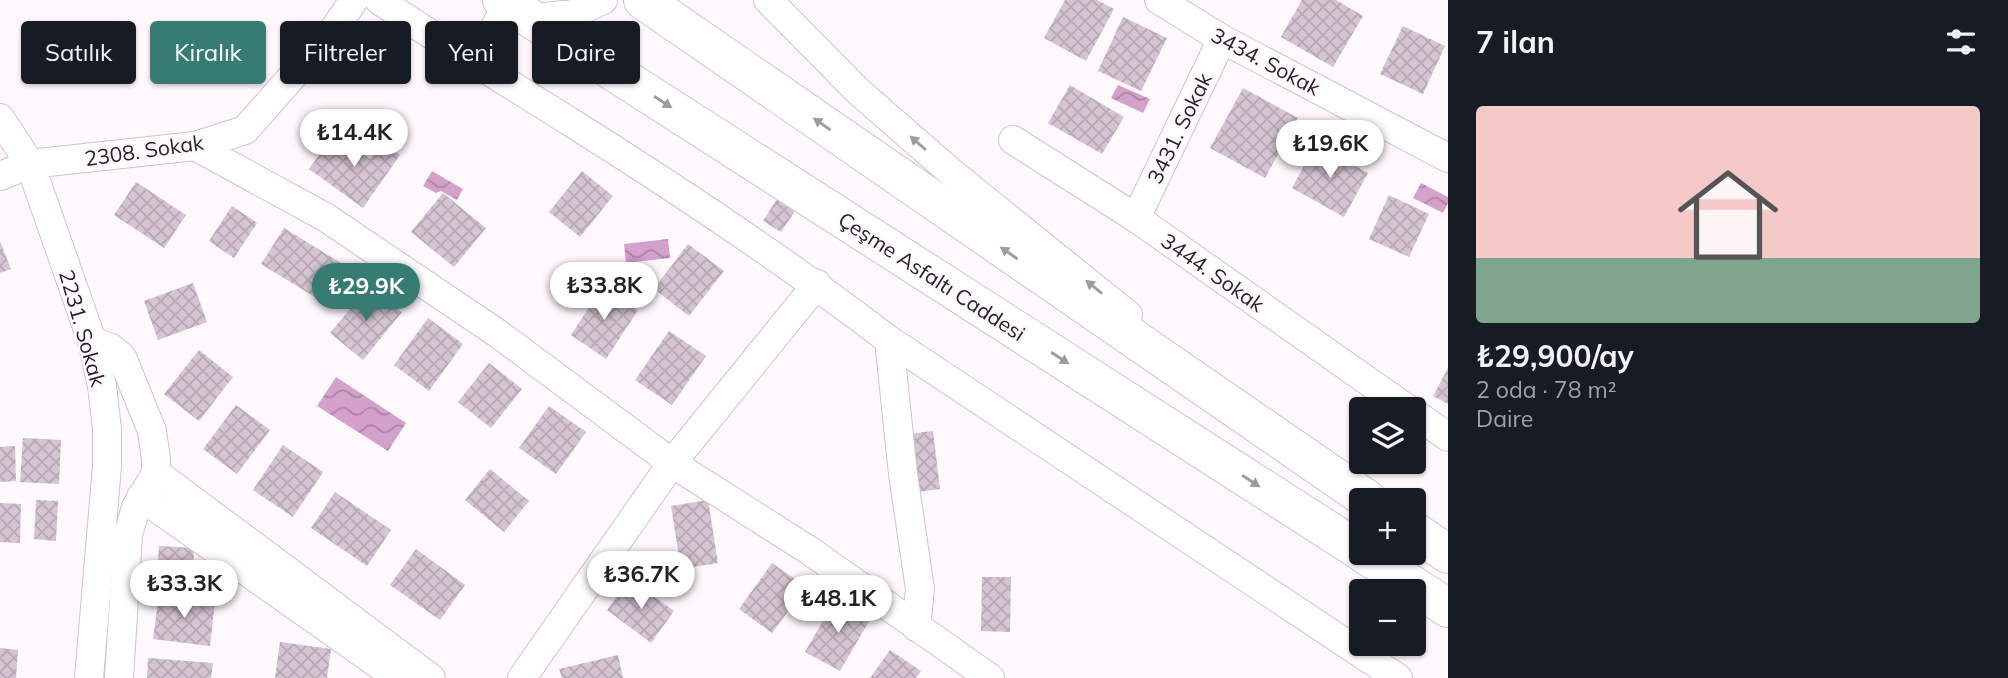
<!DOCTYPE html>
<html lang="tr">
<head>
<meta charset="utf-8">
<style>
  :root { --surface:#171b24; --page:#242831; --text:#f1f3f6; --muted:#9ea1a6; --accent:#377c72 }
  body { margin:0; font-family:Mulish,sans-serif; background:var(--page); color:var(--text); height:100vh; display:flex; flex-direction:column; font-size:26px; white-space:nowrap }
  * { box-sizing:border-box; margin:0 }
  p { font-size:23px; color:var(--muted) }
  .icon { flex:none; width:38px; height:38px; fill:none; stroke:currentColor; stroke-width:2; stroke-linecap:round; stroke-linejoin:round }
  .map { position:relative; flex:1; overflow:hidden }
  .drawer { display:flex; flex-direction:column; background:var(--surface); width:560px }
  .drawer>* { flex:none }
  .hud { position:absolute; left:21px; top:21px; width:665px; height:63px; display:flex; gap:14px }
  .tools { position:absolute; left:1349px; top:397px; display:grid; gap:14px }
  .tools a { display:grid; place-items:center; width:77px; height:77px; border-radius:7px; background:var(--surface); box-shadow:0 2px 5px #0004; font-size:35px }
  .price { position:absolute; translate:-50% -60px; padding:0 16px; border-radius:24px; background:#fff; color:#222; font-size:23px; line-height:46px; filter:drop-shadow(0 2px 4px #0008) }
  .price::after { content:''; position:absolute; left:50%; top:42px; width:21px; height:16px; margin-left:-10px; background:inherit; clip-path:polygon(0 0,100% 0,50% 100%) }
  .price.active { background:var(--accent); color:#fff }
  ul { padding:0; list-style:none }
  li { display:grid; align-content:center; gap:14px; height:371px; padding:0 28px }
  li span { display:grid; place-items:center; height:217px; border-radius:7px; color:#555 }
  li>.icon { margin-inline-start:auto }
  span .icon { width:126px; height:126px; fill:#fffc; stroke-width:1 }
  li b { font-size:30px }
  h2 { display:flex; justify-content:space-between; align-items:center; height:84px; padding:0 28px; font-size:30px }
  .tag { padding:0 24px; border-radius:7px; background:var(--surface); box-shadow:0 2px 5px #0004; font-size:24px; line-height:63px }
  .tag.active { background:var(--accent); color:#fff }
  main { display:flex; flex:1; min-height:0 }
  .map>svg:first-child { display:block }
  .water { fill:url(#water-waves) }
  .building { fill:url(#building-cross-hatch) }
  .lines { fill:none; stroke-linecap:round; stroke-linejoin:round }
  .minor-casing { stroke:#d2c1cf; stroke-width:30 }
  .trunk-casing { stroke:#d2c1cf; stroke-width:40 }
  .minor { stroke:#fff; stroke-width:28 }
  .trunk { stroke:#fff; stroke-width:38 }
  .oneway { fill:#9e9b9d }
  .labels { text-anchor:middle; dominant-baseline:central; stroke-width:5; stroke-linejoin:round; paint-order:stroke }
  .street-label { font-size:21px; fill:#272025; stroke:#fff8fd }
</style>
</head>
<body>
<main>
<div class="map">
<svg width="1448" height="678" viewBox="0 0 1448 678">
  <defs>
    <pattern id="water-waves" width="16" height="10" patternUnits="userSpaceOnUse" patternTransform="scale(1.75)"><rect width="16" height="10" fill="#d4a1cb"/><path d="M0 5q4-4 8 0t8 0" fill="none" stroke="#ac83a5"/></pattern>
    <pattern id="building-cross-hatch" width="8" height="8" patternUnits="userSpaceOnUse" patternTransform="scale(1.75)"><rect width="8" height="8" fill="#d5c4d2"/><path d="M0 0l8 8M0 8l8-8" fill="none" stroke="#b7a8b4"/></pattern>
  </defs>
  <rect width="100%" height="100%" fill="#fff8fd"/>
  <g class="water">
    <path d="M1118,85L1150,99L1143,113L1111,98Z"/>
    <path d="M432,171L463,189L457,200L441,191L436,193L423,186Z"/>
    <path d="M1421,183L1448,197V203L1443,213L1413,198Z"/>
    <path d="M668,239L670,258L626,263L624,244Z"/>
    <path d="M336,377L406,423L388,451L317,406Z"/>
  </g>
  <g class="building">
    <path d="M1065,0H1097L1114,9L1086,61L1044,38Z"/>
    <path d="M1302,0H1336L1363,16L1333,67L1281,37Z"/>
    <path d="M1123,17L1167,38L1141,91L1098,71Z"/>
    <path d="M1403,26L1445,46L1423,94L1380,74Z"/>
    <path d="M1070,85L1124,117L1102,154L1048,123Z"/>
    <path d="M1243,88L1298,118L1265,178L1210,148Z"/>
    <path d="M335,133L370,159L382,143L400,155L363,208L309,169Z"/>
    <path d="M1316,144L1368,173L1344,217L1292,188Z"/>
    <path d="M582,171L613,196L580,237L549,212Z"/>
    <path d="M136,182L186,215L164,248L114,215Z"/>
    <path d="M443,193L486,228L454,267L411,232Z"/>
    <path d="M1389,195L1429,214L1409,257L1369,239Z"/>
    <path d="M777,199L795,211L781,232L763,221Z"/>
    <path d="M232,206L257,223L234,258L209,241Z"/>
    <path d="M284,228L341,263L318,299L261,264Z"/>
    <path d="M0,241L11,269L0,273Z"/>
    <path d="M688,244L724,271L689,316L654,289Z"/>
    <path d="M193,283L207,322L158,340L144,301Z"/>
    <path d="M369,286L402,312L363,360L330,333Z"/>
    <path d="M603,286L638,310L606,359L571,335Z"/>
    <path d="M428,318L463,344L429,391L394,365Z"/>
    <path d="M669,331L706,356L672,405L635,380Z"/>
    <path d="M199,350L233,377L199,421L164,394Z"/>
    <path d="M489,363L522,389L491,428L458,402Z"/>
    <path d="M1448,368V404L1433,396Z"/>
    <path d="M236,405L270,430L237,474L203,449Z"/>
    <path d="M549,406L586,432L556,474L519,448Z"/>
    <path d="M933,431L940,489L917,492L909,434Z"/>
    <path d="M23,438L61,440L59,484L20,482Z"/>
    <path d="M283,445L323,472L293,517L253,490Z"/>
    <path d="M15,446L16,481L0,482V447Z"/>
    <path d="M490,469L529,501L504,532L465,500Z"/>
    <path d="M335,492L391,530L367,566L311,528Z"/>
    <path d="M36,500L58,501L56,541L34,539Z"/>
    <path d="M708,500L718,563L681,569L671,506Z"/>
    <path d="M0,503L21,504L20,543L0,542Z"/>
    <path d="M159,546L194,548L193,578L157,576Z"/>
    <path d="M416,549L465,585L440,620L390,585Z"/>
    <path d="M772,563L806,587L772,633L739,609Z"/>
    <path d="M982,577H1011L1010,632L981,631Z"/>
    <path d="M630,579L674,611L651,643L607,610Z"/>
    <path d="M159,594L215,601L210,646L153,639Z"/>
    <path d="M836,598L871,618L840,671L805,652Z"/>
    <path d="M280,642L331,649L327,678H275Z"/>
    <path d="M0,648L18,650L16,678H0Z"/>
    <path d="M890,650L921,671L916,678H870Z"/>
    <path d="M618,655L623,678H562L559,669Z"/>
    <path d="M148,658L213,663L211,678H147Z"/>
  </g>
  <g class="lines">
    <defs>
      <g id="minor">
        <path d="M379,0C442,43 507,82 572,123C680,191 787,262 889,340L903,474L920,589L916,627"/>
        <path d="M768,0L859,92L952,173L1128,315"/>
        <path d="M1159,0L1222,39L1448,158"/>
        <path d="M534,18L573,14L603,0"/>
        <path d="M473,63L508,5"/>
        <path d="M0,118L30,164L92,341L102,386L107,429V466L89,678"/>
        <path d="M1013,140L1136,218L1409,410"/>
        <path d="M195,146L325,217L497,333L672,463L810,551L990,678"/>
        <path d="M0,176L30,164L195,146L245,130L335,28L354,0"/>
        <path d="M1136,218L1222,39"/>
        <path d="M889,340L1398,678"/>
        <path d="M92,341L111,348L122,357L152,431L156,459V473L136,507L128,535L119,678"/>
        <path d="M1414,413L1448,437"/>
        <path d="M156,473L431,678"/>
        <path d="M141,497L398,678"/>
        <path d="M522,678L672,463L817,284"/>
      </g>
      <g id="trunk">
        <path d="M502,0L1362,552"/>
        <path d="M643,0L1368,500"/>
        <path d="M1414,531L1448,554"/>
        <path d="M1363,553L1448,608"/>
      </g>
    </defs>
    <use href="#minor" class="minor-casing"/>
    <use href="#trunk" class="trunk-casing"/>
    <use href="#minor" class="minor"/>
    <use href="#trunk" class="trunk"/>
  </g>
  <defs><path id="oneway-solid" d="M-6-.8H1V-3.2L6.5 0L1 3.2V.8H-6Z" transform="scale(1.75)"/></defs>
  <g class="oneway">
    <use href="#oneway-solid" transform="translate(663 102) rotate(33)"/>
    <use href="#oneway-solid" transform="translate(822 124) rotate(-145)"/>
    <use href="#oneway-solid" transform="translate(918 143) rotate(-139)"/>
    <use href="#oneway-solid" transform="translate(1009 253) rotate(-145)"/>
    <use href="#oneway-solid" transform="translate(1094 287) rotate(-141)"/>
    <use href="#oneway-solid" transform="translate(1060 358) rotate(33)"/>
    <use href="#oneway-solid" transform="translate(1251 481) rotate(33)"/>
  </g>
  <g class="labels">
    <g class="street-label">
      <text transform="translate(1266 61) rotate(28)">3434. Sokak</text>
      <text transform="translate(1179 128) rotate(-64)">3431. Sokak</text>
      <text transform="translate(144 150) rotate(-8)">2308. Sokak</text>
      <text transform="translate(1213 272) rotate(35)">3444. Sokak</text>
      <text transform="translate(932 276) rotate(33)">Çeşme Asfaltı Caddesi</text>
      <text transform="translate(83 328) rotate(74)">2231. Sokak</text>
    </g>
  </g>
</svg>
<div class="tools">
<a><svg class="icon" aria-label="layers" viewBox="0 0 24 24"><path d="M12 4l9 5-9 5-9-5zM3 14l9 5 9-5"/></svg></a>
<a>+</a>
<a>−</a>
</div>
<b class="price" style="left:354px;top:169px">₺14.4K</b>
<b class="price" style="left:1330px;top:180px">₺19.6K</b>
<b class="price" style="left:604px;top:322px">₺33.8K</b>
<b class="price active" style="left:366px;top:323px">₺29.9K</b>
<b class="price" style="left:641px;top:611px">₺36.7K</b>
<b class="price" style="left:184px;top:620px">₺33.3K</b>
<b class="price" style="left:838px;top:635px">₺48.1K</b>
<div class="hud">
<a class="tag">Satılık</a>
<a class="tag active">Kiralık</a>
<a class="tag">Filtreler</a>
<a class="tag">Yeni</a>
<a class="tag">Daire</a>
</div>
</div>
<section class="drawer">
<h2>7 ilan<svg class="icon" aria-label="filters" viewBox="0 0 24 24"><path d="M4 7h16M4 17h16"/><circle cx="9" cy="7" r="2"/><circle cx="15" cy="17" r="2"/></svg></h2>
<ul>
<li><span style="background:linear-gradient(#f6c9c9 70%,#7fa58c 0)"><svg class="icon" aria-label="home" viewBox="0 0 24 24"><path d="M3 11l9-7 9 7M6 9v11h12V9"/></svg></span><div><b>₺29,900/ay</b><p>2 oda · 78 m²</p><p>Daire</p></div></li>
</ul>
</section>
</main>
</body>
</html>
